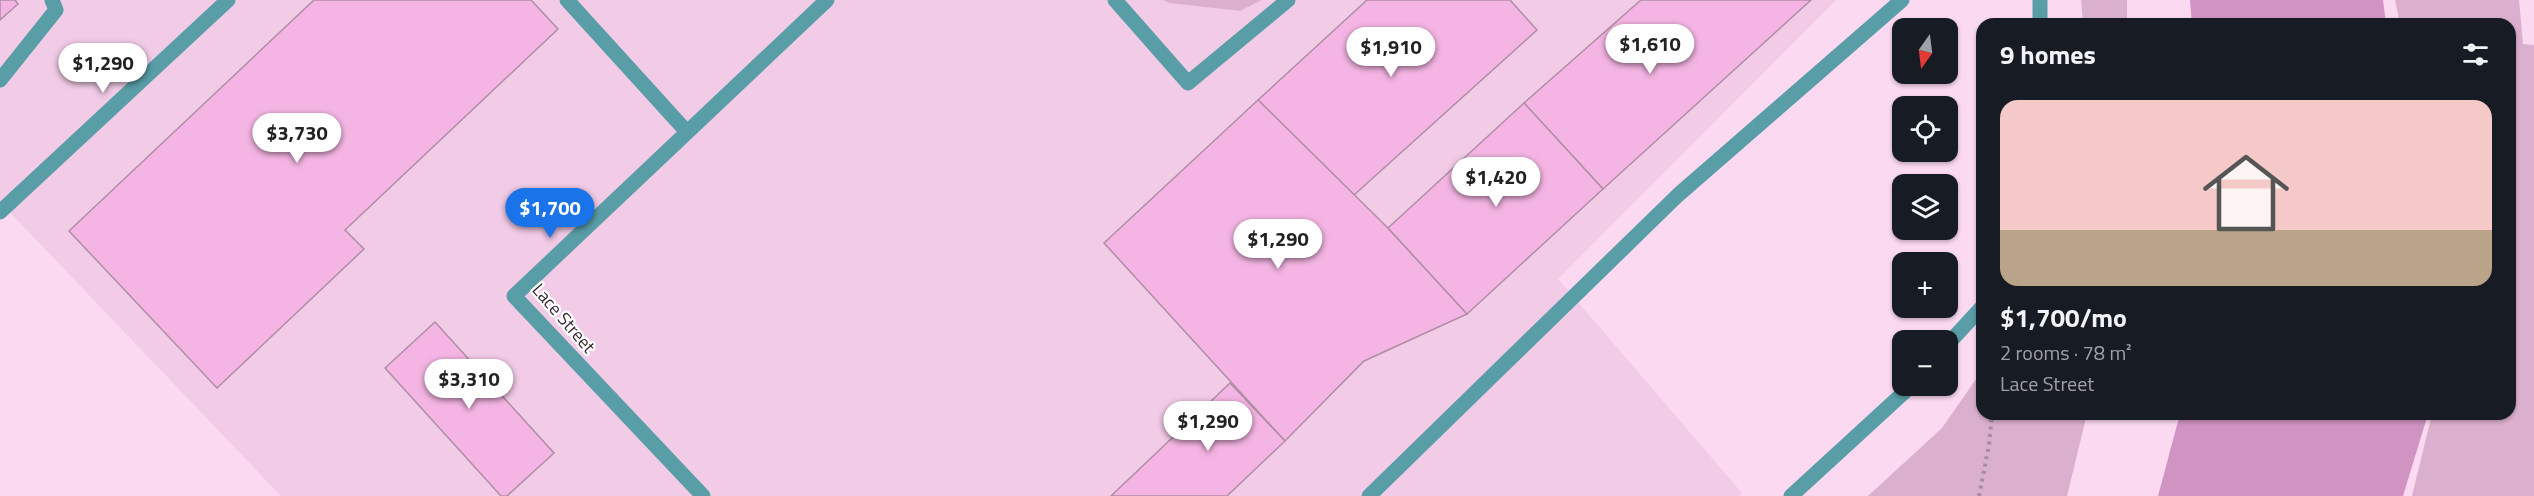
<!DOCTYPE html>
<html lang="en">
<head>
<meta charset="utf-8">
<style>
  :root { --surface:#171b24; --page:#242831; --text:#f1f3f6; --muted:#9ea1a6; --accent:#1a73e8 }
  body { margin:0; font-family:"Titillium Web",sans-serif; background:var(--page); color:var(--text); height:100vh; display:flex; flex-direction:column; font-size:22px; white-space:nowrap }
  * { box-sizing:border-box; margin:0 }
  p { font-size:20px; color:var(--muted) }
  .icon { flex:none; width:33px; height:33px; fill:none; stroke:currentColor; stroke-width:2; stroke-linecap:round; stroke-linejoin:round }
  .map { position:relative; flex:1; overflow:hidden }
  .drawer { position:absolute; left:1976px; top:18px; width:540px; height:402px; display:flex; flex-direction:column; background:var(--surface); border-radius:18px; box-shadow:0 2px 4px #0004 }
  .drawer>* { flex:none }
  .needle { width:39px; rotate:194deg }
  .fabs { position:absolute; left:1892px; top:18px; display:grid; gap:12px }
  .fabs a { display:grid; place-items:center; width:66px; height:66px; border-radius:12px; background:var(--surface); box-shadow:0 2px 4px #0004; font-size:30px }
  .price { position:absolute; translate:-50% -51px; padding:0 14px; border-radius:21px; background:#fff; color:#222; font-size:20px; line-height:39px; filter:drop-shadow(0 2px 3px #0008) }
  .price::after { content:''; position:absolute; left:50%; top:36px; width:18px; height:14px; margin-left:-9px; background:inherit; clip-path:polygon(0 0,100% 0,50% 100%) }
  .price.selected { background:var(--accent); color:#fff }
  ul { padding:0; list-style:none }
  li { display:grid; align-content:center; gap:12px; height:318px; padding:0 24px }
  li span { display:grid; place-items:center; height:186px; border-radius:18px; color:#555 }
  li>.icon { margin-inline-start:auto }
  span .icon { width:108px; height:108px; fill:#fffc; stroke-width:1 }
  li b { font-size:26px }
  h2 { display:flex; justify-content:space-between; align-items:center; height:72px; padding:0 24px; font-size:26px }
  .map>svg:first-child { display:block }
  .built { fill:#f2cbe7 }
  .green { fill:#dbb0cf }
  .water { fill:#d193c1 }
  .building { fill:#f5b5e4; stroke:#ae8ea5; stroke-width:1.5 }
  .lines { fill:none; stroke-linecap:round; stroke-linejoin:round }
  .path { stroke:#a68d9e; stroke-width:4; stroke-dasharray:3 4.5; stroke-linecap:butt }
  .lane { stroke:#599da7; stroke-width:15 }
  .street { stroke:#599da7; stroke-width:15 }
  .labels { text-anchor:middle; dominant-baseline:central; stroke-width:4.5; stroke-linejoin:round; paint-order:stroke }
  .street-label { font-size:18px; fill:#362932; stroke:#fff }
</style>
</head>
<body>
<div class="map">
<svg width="2534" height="496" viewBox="0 0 2534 496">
  <rect width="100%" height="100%" fill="#fbd9f1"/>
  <path class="built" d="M0,0H1163L1169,3L1240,11L1262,0H1836L1558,279L1742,493L1738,496H281L0,202Z"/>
  <g class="green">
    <path d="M1163,0H1262L1240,11L1169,3Z"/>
    <path d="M2081,0H2127V24H2083Z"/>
    <path d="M2395,0H2519L2523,44L2534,45V496H2412L2432,414H2510V24H2400Z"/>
    <path d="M1981,372L1982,414H2087L2067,496H1868L1942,428Z"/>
  </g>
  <g class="water">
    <path d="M2190,0H2383L2386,24H2192Z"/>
    <path d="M2180,414H2428L2403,496H2158Z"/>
  </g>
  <g class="building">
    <path d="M0,0H15L18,4L0,20Z"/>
    <path d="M314,0H531L558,29L345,230L364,249L217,388L69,231Z"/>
    <path d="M1367,0H1510L1537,30L1354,195L1258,100Z"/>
    <path d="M1641,0H1811L1603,189L1524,103Z"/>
    <path d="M1258,100L1388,228L1467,314L1364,361L1285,441L1104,243Z"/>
    <path d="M1524,103L1603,189L1467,314L1388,228Z"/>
    <path d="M435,322L554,453L507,496H501L385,368Z"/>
    <path d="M1230,383L1285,441L1227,496H1111Z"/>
  </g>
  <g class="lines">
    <path class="path" d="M1979,496L1989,445L1992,414"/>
    <g class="lane">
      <path d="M567,0L687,132"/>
      <path d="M0,80L56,10L52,0"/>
      <path d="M1369,496L1678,195L1902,0"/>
    </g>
    <g class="street">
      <path d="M1115,0L1188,83L1288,0"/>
      <path d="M2040,0V24"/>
      <path d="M0,212L228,0"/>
      <path d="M1947,345L1982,307"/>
      <path d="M703,496L514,296L827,0"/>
      <path d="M1791,496L1911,386"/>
    </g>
  </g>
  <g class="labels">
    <g class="street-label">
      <text transform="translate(564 318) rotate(49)">Lace Street</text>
    </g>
  </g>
</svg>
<div class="fabs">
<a><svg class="needle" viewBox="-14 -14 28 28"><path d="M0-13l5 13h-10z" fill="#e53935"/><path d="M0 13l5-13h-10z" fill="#9ea1a6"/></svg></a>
<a><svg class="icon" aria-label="locate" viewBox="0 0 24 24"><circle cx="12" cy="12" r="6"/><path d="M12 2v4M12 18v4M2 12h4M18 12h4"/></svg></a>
<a><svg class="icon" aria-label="layers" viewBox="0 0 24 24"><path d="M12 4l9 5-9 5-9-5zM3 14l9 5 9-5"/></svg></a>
<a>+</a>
<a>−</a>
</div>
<b class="price" style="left:1650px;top:75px">$1,610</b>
<b class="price" style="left:1391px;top:78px">$1,910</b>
<b class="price" style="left:103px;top:94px">$1,290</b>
<b class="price" style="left:297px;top:164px">$3,730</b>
<b class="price" style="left:1496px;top:208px">$1,420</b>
<b class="price selected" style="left:550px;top:239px">$1,700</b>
<b class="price" style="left:1278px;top:270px">$1,290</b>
<b class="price" style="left:469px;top:410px">$3,310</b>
<b class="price" style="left:1208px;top:452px">$1,290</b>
<section class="drawer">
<h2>9 homes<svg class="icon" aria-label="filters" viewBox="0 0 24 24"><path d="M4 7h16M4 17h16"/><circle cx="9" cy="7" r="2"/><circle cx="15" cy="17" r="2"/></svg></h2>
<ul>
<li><span style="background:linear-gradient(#f6c9c9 70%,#b9a48a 0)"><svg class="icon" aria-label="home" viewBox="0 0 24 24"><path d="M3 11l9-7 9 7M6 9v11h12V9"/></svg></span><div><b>$1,700/mo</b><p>2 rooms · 78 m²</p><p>Lace Street</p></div></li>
</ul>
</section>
</div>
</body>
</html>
